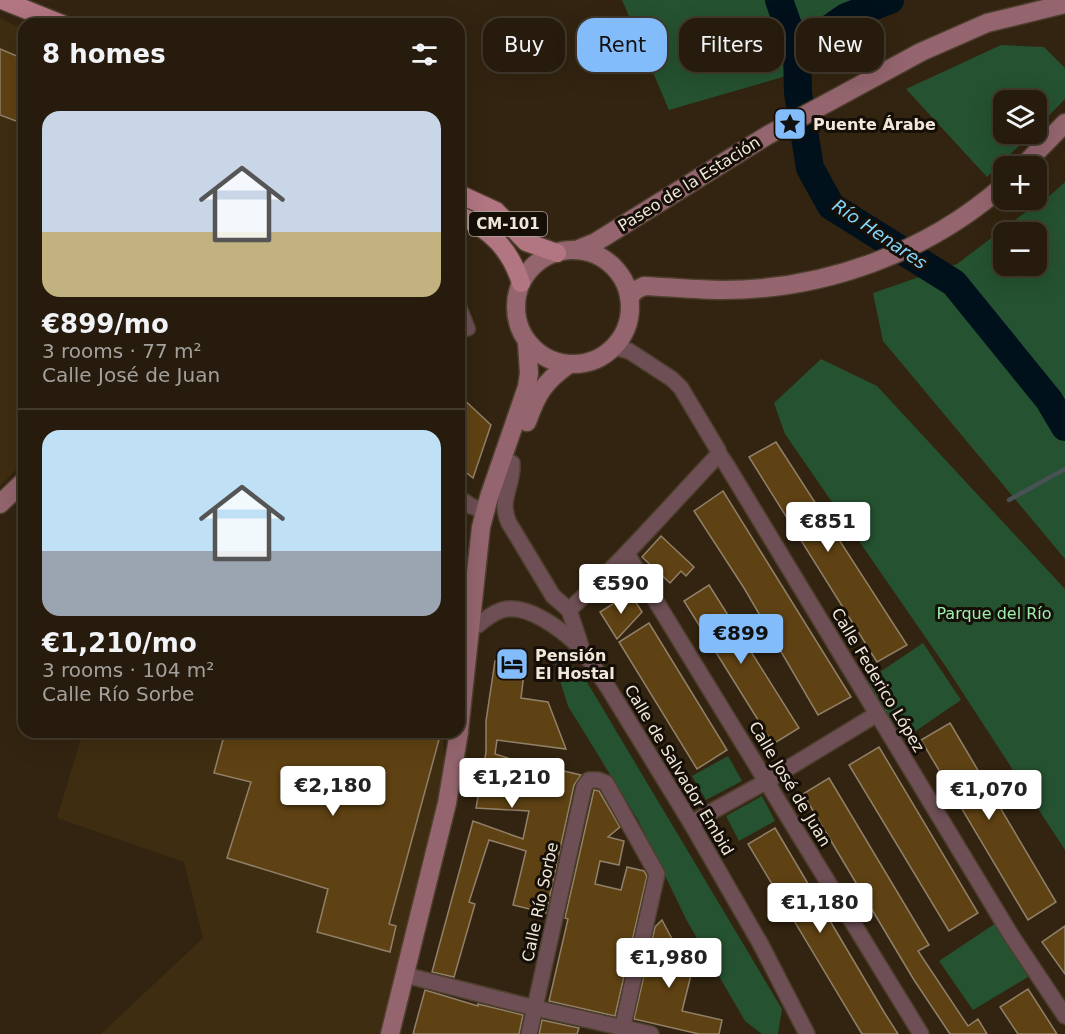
<!DOCTYPE html>
<html lang="en">
<head>
<meta charset="utf-8">
<style>
  :root { --surface:#261b0c; --page:#2e2415; --text:#f1f3f6; --muted:#a4a19d; --line:#42392d; --accent:#83bcfb }
  body { margin:0; font-family:"DejaVu Sans",sans-serif; background:var(--page); color:var(--text); height:100vh; display:flex; flex-direction:column; font-size:22px; white-space:nowrap }
  * { box-sizing:border-box; margin:0 }
  p { font-size:20px; color:var(--muted) }
  .icon { flex:none; width:33px; height:33px; fill:none; stroke:currentColor; stroke-width:2; stroke-linecap:round; stroke-linejoin:round }
  .map { position:relative; flex:1; overflow:hidden }
  .panel { position:absolute; left:18px; top:18px; width:447px; height:720px; display:flex; flex-direction:column; background:var(--surface); border-radius:18px; box-shadow:0 6px 24px #0002,0 0 0 2px var(--line) }
  .panel>* { flex:none }
  .guide { position:absolute; left:483px; top:18px; width:492px; height:54px; display:flex; gap:12px }
  .controls { position:absolute; left:993px; top:90px; display:grid; gap:12px }
  .controls a { display:grid; place-items:center; width:54px; height:54px; border-radius:12px; background:var(--surface); box-shadow:0 6px 24px #0002,0 0 0 2px var(--line); font-size:30px }
  .price { position:absolute; translate:-50% -51px; padding:0 14px; border-radius:6px; background:#fff; color:#222; font-size:20px; line-height:39px; filter:drop-shadow(0 2px 3px #0008) }
  .price::after { content:''; position:absolute; left:50%; top:36px; width:18px; height:14px; margin-left:-9px; background:inherit; clip-path:polygon(0 0,100% 0,50% 100%) }
  .price.current { background:var(--accent); color:#111 }
  ul { padding:0; list-style:none }
  li { display:grid; align-content:center; gap:12px; height:318px; padding:0 24px }
  li+li { border-top:2px solid var(--line) }
  li span { display:grid; place-items:center; height:186px; border-radius:18px; color:#555 }
  li>.icon { margin-inline-start:auto }
  span .icon { width:108px; height:108px; fill:#fffc; stroke-width:1 }
  li b { font-size:26px }
  h2 { display:flex; justify-content:space-between; align-items:center; height:72px; padding:0 24px; font-size:26px }
  .tag { padding:0 21px; border-radius:18px; background:var(--surface); box-shadow:0 6px 24px #0002,0 0 0 2px var(--line); font-size:21px; line-height:54px }
  .tag.current { background:var(--accent); color:#111 }
  .map>svg:first-child { display:block }
  .built { fill:#3f2d11 }
  .green { fill:#255230; fill-rule:evenodd }
  .lines { fill:none; stroke-linecap:round; stroke-linejoin:round }
  .stream { stroke:#485255; stroke-width:4.5 }
  .river { stroke:#00111c; stroke-width:28 }
  .building { fill:#5f4213; stroke:#918069; stroke-width:1.5 }
  .pedestrian-casing { stroke:#4d3f2c; stroke-width:15 }
  .minor-casing { stroke:#4d3f2c; stroke-width:18 }
  .secondary-casing { stroke:#4d3f2c; stroke-width:21 }
  .primary-casing { stroke:#4d3f2c; stroke-width:21 }
  .pedestrian { stroke:#6d4f55; stroke-width:12 }
  .minor { stroke:#6d4f55; stroke-width:15 }
  .secondary { stroke:#94656e; stroke-width:18 }
  .primary { stroke:#b27582; stroke-width:18 }
  .labels { text-anchor:middle; dominant-baseline:central; stroke-width:6; stroke-linejoin:round; paint-order:stroke }
  .shield { fill:#150f07; stroke:#afa79b; stroke-width:1.5 }
  .shield-label { font-size:15px; font-weight:bold; fill:#f1e8db }
  .poi-label { font-size:16px; font-weight:bold; fill:#f1e8db; stroke:#150f07; text-anchor:start }
  .street-label { font-size:16px; fill:#f1e8db; stroke:#150f07 }
  .park-label { font-size:16px; fill:#9df0ae; stroke:#150f07 }
  .water-label { font-size:18px; font-style:italic; fill:#82d4fb; stroke:#150f07 }
</style>
</head>
<body>
<div class="map">
<svg width="1065" height="1034" viewBox="0 0 1065 1034">
  <rect width="100%" height="100%" fill="#322410"/>
  <g class="built">
    <path d="M0,18L24,30V462L0,486Z"/>
    <path d="M83,732H444L443,741L447,803L389,1034H101L203,938L184,862L57,818Z"/>
  </g>
  <g class="green">
    <path d="M622,0H860L873,51L669,110Z"/>
    <path d="M1001,45L1044,47L1065,68V99L1037,128L1036,100H1004V134H1031L987,177L906,89Z"/>
    <path d="M1065,182V559L883,341L873,293L957,264L1023,214L1044,201ZM1004,232H1036V266H1004Z"/>
    <path d="M821,359L877,386L1065,589V850L946,667L785,434L774,403Z"/>
    <path d="M923,643L961,700L904,739L865,682Z"/>
    <path d="M552,655L560,658L581,672L782,1009L778,1034H762L745,1021L687,921L638,820L568,706Z"/>
    <path d="M728,756L742,781L706,800L692,776Z"/>
    <path d="M762,796L775,821L739,841L726,816Z"/>
    <path d="M996,923L1028,977L973,1010L939,961Z"/>
  </g>
  <g class="lines">
    <path class="stream" d="M1009,500L1065,469"/>
    <g class="river">
      <path d="M779,0L797,51L798,93L810,168L831,206L954,283L1049,400L1065,427"/>
      <path d="M797,51L846,17L890,0"/>
    </g>
  </g>
  <g class="building">
    <path d="M0,49L24,59V124L0,115Z"/>
    <path d="M459,395L491,425L473,478L459,467Z"/>
    <path d="M776,442L907,645L877,662L749,457Z"/>
    <path d="M723,491L851,697L818,715L744,588L694,511Z"/>
    <path d="M661,536L694,567L686,576L681,571L670,583L642,557Z"/>
    <path d="M709,585L799,728L773,744L684,601Z"/>
    <path d="M630,593L642,612L617,639L600,612Z"/>
    <path d="M649,623L727,750L697,769L619,642Z"/>
    <path d="M495,661L525,665L521,698L548,702L566,749L497,740L495,754L508,758L510,789L534,795L538,765L581,775L574,785L546,913L513,905L526,851L489,840L469,902L475,904L454,977L432,972L473,821L523,839L529,811L476,808L486,752V721Z"/>
    <path d="M950,723L1056,902L1028,920L921,740Z"/>
    <path d="M225,732H441L389,924L396,926L390,952L317,932L328,889L227,858L251,782L214,773Z"/>
    <path d="M879,747L978,913L949,931L849,765Z"/>
    <path d="M829,778L929,945L918,951L968,1026L978,1019L987,1034H950L914,980L803,794Z"/>
    <path d="M594,790L599,791L620,827L608,837L624,841L619,865L600,861L595,884L621,890L627,867L644,871L647,876L615,1016L549,1001L568,919L565,918Z"/>
    <path d="M775,828L884,1012L898,1034H862L748,844Z"/>
    <path d="M662,920L691,975L682,1011L722,1020L719,1034H699L634,1019L655,927Z"/>
    <path d="M1065,926V974L1042,942Z"/>
    <path d="M1028,989L1057,1034H1018L1000,1007Z"/>
    <path d="M425,990L478,1006V1004L523,1015L519,1034H413Z"/>
    <path d="M542,1020L579,1028L577,1034H539Z"/>
  </g>
  <g class="lines">
    <defs>
      <path id="pedestrian" d="M459,304L469,329L459,332"/>
      <g id="minor">
        <path d="M610,349L617,348L629,351L672,379L681,388L718,450L719,454L726,464L1011,935L1065,1016"/>
        <path d="M512,463C514,485 498,499 509,523L553,596L569,610L582,649L609,689L691,823L760,943L807,1034"/>
        <path d="M459,498L471,506L484,511"/>
        <path d="M627,554L921,1034"/>
        <path d="M569,610C622,561 669,507 719,454"/>
        <path d="M478,625C485,619 493,613 502,610C528,603 562,630 580,647"/>
        <path d="M691,823L767,781L877,714"/>
        <path d="M405,975L535,1008L651,1034"/>
        <path d="M529,1034L584,787L589,780H598L606,783L657,874L621,1034"/>
      </g>
      <g id="secondary">
        <path d="M1023,166L1065,123"/>
        <circle cx="573" cy="307" r="57"/>
        <path d="M576,250L596,242L768,135L921,52L987,23L1065,4"/>
        <path d="M629,297L636,290L644,286C670,287 696,290 722,290C824,290 927,253 1004,185"/>
        <path d="M527,422C537,394 544,382 568,365"/>
        <path d="M0,504L24,481"/>
        <path d="M459,731L481,527L489,497L527,387L529,373L527,343"/>
        <path d="M390,1034L447,803L459,732"/>
      </g>
      <g id="primary">
        <path d="M2,0L62,24"/>
        <path d="M459,194L496,211L526,242L557,253"/>
        <path d="M459,215C491,230 510,249 521,283"/>
      </g>
    </defs>
    <use href="#pedestrian" class="pedestrian-casing"/>
    <use href="#minor" class="minor-casing"/>
    <use href="#secondary" class="secondary-casing"/>
    <use href="#primary" class="primary-casing"/>
    <use href="#pedestrian" class="pedestrian"/>
    <use href="#minor" class="minor"/>
    <use href="#secondary" class="secondary"/>
    <use href="#primary" class="primary"/>
  </g>
  <defs>
    <symbol id="sight-square" viewBox="-11 -11 22 22"><rect x="-9" y="-9" width="18" height="18" rx="4" fill="#83bcfb" stroke="#150f07"/><path d="M0-6L1.8-2.2L6-1.7L2.9 1.2L3.7 5.4L0 3.3L-3.7 5.4L-2.9 1.2L-6-1.7L-1.8-2.2Z" fill="#111"/></symbol>
    <symbol id="hotel-square" viewBox="-11 -11 22 22"><rect x="-9" y="-9" width="18" height="18" rx="4" fill="#83bcfb" stroke="#150f07"/><path d="M-6-4.5h1.5V1H6V5H4.5V3h-9V5H-6ZM-4 0a1.8 1.8 0 1 1 3.6 0ZM.5 0V-2.5h3Q6-2.5 6 0Z" fill="#111"/></symbol>
  </defs>
  <g fill-rule="evenodd">
    <use href="#sight-square" x="771" y="105" width="38" height="38"/>
    <use href="#hotel-square" x="493" y="645" width="38" height="38"/>
  </g>
  <g class="labels">
    <rect class="shield" x="469" y="212" width="78" height="24" rx="4.5"/>
    <g class="shield-label">
      <text x="508" y="224">CM-101</text>
    </g>
    <g class="poi-label">
      <text x="813" y="124">Puente Árabe</text>
      <text x="535" y="655">Pensión<tspan x="535" dy="18">El Hostal</tspan></text>
    </g>
    <g class="street-label">
      <text transform="translate(689 184) rotate(-32)">Paseo de la Estación</text>
      <text transform="translate(878 680) rotate(59)">Calle Federico López</text>
      <text transform="translate(679 770) rotate(59)">Calle de Salvador Embid</text>
      <text transform="translate(790 784) rotate(59)">Calle José de Juan</text>
      <text transform="translate(540 902) rotate(-78)">Calle Río Sorbe</text>
    </g>
    <g class="park-label">
      <text x="994" y="613">Parque del Río</text>
    </g>
    <g class="water-label">
      <text transform="translate(880 234) rotate(34)">Río Henares</text>
    </g>
  </g>
</svg>
<div class="controls">
<a><svg class="icon" aria-label="layers" viewBox="0 0 24 24"><path d="M12 4l9 5-9 5-9-5zM3 14l9 5 9-5"/></svg></a>
<a>+</a>
<a>−</a>
</div>
<b class="price" style="left:828px;top:553px">€851</b>
<b class="price" style="left:621px;top:615px">€590</b>
<b class="price current" style="left:741px;top:665px">€899</b>
<b class="price" style="left:512px;top:809px">€1,210</b>
<b class="price" style="left:333px;top:817px">€2,180</b>
<b class="price" style="left:989px;top:821px">€1,070</b>
<b class="price" style="left:820px;top:934px">€1,180</b>
<b class="price" style="left:669px;top:989px">€1,980</b>
<div class="guide">
<a class="tag">Buy</a>
<a class="tag current">Rent</a>
<a class="tag">Filters</a>
<a class="tag">New</a>
</div>
<section class="panel">
<h2>8 homes<svg class="icon" aria-label="filters" viewBox="0 0 24 24"><path d="M4 7h16M4 17h16"/><circle cx="9" cy="7" r="2"/><circle cx="15" cy="17" r="2"/></svg></h2>
<ul>
<li><span style="background:linear-gradient(#c9d6e8 65%,#c2b280 0)"><svg class="icon" aria-label="home" viewBox="0 0 24 24"><path d="M3 11l9-7 9 7M6 9v11h12V9"/></svg></span><div><b>€899/mo</b><p>3 rooms · 77 m²</p><p>Calle José de Juan</p></div></li>
<li><span style="background:linear-gradient(#bfe0f5 65%,#9aa5b1 0)"><svg class="icon" aria-label="home" viewBox="0 0 24 24"><path d="M3 11l9-7 9 7M6 9v11h12V9"/></svg></span><div><b>€1,210/mo</b><p>3 rooms · 104 m²</p><p>Calle Río Sorbe</p></div></li>
</ul>
</section>
</div>
</body>
</html>
